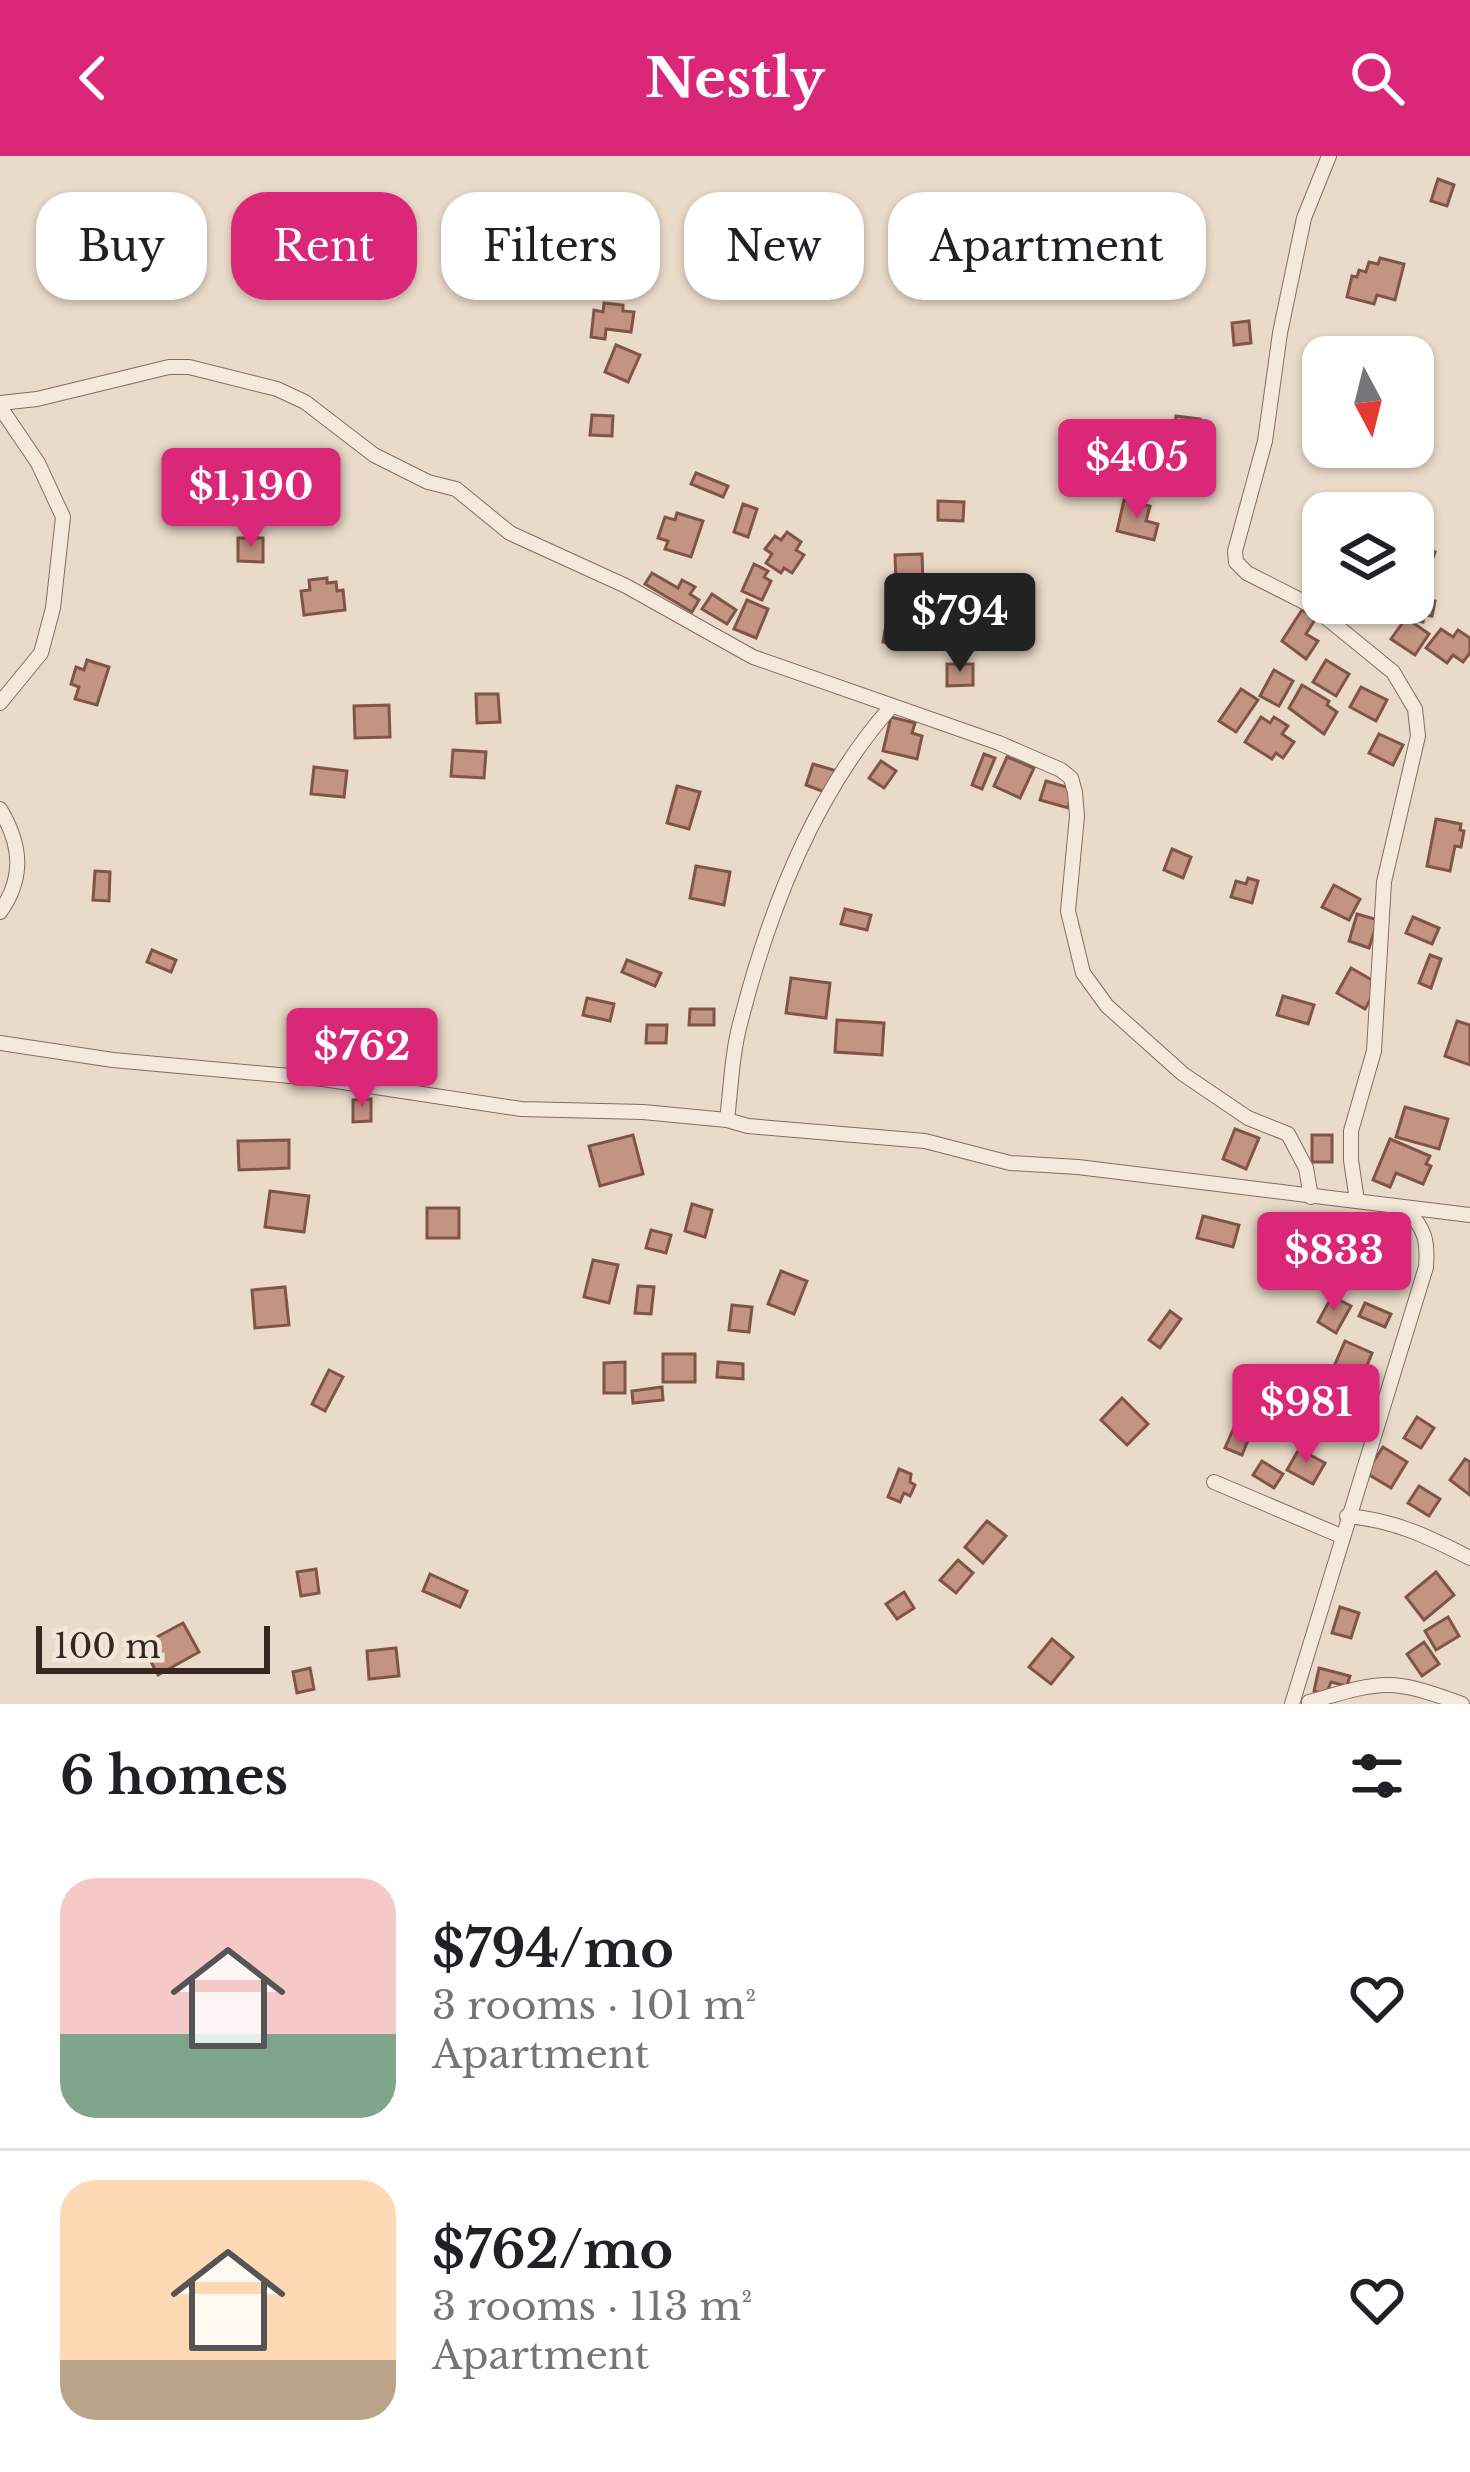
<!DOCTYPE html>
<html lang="en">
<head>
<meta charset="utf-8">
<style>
  :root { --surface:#fff; --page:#f2f2f2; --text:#202124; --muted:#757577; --line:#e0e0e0; --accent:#db2777 }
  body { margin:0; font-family:"Libre Baskerville",serif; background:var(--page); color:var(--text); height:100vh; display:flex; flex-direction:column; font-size:45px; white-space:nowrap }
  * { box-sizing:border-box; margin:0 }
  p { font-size:39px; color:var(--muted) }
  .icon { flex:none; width:66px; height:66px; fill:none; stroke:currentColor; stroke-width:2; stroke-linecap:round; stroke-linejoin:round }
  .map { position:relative; height:1548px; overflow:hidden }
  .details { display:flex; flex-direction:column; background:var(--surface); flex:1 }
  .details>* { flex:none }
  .hud { position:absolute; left:36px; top:36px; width:1398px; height:108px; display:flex; gap:24px }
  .needle { width:78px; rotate:173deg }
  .controls { position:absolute; left:1302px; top:180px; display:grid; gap:24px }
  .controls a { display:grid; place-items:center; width:132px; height:132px; border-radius:24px; background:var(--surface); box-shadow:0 3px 9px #0004; font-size:60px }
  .scale { position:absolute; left:36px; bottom:30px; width:234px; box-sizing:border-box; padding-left:12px; border:6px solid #362821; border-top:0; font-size:33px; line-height:42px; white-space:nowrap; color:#362821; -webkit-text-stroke:9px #f2e6d7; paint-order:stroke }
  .price { position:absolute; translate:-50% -102px; padding:0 27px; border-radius:12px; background:var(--accent); color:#fff; font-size:39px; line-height:78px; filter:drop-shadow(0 3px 6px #0008) }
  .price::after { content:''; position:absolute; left:50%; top:72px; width:36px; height:27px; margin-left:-18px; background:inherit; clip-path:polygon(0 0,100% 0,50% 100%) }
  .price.on { background:#222; color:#fff }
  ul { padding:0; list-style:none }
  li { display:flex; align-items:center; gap:36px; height:300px; padding:0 60px }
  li+li { border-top:3px solid var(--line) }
  li span { display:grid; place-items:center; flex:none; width:336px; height:240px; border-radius:36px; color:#555 }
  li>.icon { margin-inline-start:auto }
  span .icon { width:144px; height:144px; fill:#fffc; stroke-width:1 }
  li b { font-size:51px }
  h2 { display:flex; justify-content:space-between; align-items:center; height:144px; padding:0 60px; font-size:51px }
  .pill { padding:0 42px; border-radius:36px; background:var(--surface); box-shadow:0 3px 9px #0004; font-size:42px; line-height:108px }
  .pill.on { background:var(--accent); color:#fff }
  header { display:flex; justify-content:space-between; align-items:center; height:156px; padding:0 60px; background:var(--accent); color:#fff; font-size:54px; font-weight:700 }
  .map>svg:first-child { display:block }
  .building { fill:#c39383; stroke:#805548; stroke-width:3 }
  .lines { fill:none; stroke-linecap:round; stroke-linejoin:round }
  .street-casing { stroke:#846d60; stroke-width:16 }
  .street { stroke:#f5e9db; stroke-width:14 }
</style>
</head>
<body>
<header><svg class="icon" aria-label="back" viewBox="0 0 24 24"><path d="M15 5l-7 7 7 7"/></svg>Nestly<svg class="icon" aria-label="search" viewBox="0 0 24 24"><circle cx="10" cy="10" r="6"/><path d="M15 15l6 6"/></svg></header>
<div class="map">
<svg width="1470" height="1548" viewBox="0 0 1470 1548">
  <rect width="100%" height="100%" fill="#eadac9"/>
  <g class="building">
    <path d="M1438,23L1454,29L1447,50L1431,45Z"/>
    <path d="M486,64H503L502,86H480Z"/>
    <path d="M594,75L627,76V94L593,93Z"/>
    <path d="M521,97L523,110L491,113L490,100Z"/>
    <path d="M1380,102L1404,108L1395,144L1377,139L1374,148L1347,141L1352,120L1357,121L1359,114L1366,116L1369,106L1378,108Z"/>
    <path d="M604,147L623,149V155L634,156L631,176L606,173L605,183L591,181L594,154L603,156Z"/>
    <path d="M1249,165L1251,187L1234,189L1232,167Z"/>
    <path d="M616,189L640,199L628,226L605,216Z"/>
    <path d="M592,259L613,260L612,280L590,279Z"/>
    <path d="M1176,260L1200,263L1198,277L1208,278L1206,293L1172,289Z"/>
    <path d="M264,316V339H236L235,317Z"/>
    <path d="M696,317L728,330L723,341L691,328Z"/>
    <path d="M1124,344L1150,350L1146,365L1158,368L1154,384L1117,375Z"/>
    <path d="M938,345L964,346L963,365L938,364Z"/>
    <path d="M743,348L757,353L748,381L734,376Z"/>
    <path d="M677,357L703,365L691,401L665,393L668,385L658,382L665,361L675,364Z"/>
    <path d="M787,376L801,386L796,394L804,399L792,417L784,412L781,417L766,407L772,398L765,393L775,380L781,384Z"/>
    <path d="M238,382H263V406L238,405Z"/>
    <path d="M1416,389L1435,396L1425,424L1413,420Z"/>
    <path d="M922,398L923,426L896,427L895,399Z"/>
    <path d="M754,408L768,415L764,421L771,425L762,444L742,435Z"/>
    <path d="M652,417L678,432L682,424L695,431L690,438L699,444L692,456L645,428Z"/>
    <path d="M327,422V427L336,426L337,435L343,434L345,454L304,459L301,435L310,434L309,424Z"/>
    <path d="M1413,434L1429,437L1428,443L1435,445L1432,460L1424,459L1423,466L1402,462L1403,457L1397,455L1399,447H1413Z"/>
    <path d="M712,438L736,454L727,468L702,453Z"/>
    <path d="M747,444L768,453L756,482L734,473Z"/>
    <path d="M1302,454L1316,462L1306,478L1318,485L1306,503L1282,485Z"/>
    <path d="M1406,462L1429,478L1415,499L1391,483Z"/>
    <path d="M886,469L907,473L905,490L883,486Z"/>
    <path d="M1441,473L1453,481L1458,474L1470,482V497L1463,506L1453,499L1447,507L1426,492Z"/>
    <path d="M87,504L109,511L97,549L75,543L79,531L71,528L76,511L84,514Z"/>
    <path d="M1326,504L1349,518L1336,540L1313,526Z"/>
    <path d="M947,508H973V529L947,530Z"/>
    <path d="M1274,514L1293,525L1279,550L1260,540Z"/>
    <path d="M1302,529L1329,545L1327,549L1337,556L1324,578L1289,552Z"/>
    <path d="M1361,531L1387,544L1376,565L1350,551Z"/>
    <path d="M1241,533L1258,544L1236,576L1219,565Z"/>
    <path d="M476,538H498L500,566L477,567Z"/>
    <path d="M389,549L390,581L355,582L354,550Z"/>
    <path d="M891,561L915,567L912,577L922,580L917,603L883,595Z"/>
    <path d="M1261,561L1270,567L1274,561L1288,570L1282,578L1294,586L1283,602L1276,597L1272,603L1245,586Z"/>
    <path d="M1379,578L1403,589L1393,609L1369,597Z"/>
    <path d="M453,594L486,596L484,622L451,620Z"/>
    <path d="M984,598L995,602L982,633L972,629Z"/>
    <path d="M1007,601L1034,612L1020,642L994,630Z"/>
    <path d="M881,605L896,615L884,632L869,622Z"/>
    <path d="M813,608L837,615L830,638L806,629Z"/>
    <path d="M314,611L347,615L344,641L311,638Z"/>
    <path d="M1046,625L1073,633L1068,652L1040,644Z"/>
    <path d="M677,630L700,636L689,673L667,667Z"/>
    <path d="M1436,663L1461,668L1460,674L1464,675L1461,691L1455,690L1450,715L1427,710Z"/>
    <path d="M1172,693L1191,701L1183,722L1164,714Z"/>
    <path d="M696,710L730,716L724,749L690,742Z"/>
    <path d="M95,715L110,716L109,745L93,744Z"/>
    <path d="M1248,722L1258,725L1252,747L1231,741L1236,725L1246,728Z"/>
    <path d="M1334,729L1360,743L1349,764L1322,751Z"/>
    <path d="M845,753L871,759L867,774L841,768Z"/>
    <path d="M1357,758L1378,764L1369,792L1349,785Z"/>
    <path d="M1413,761L1439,772L1432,788L1406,777Z"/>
    <path d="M152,794L176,804L171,816L147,806Z"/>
    <path d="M1430,799L1441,803L1431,832L1419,827Z"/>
    <path d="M627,804L661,817L655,830L622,816Z"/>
    <path d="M1351,812L1379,828L1365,853L1337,837Z"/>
    <path d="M791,822L830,827L826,862L786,857Z"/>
    <path d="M1283,840L1314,849L1308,868L1277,859Z"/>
    <path d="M587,842L614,848L610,865L583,859Z"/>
    <path d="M690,853H714V869H689Z"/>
    <path d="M837,864L884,867L882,899L835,896Z"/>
    <path d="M1457,865L1470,869V909L1445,900Z"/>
    <path d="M647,869H667L666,887H646Z"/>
    <path d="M382,883L383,907L363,908L362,884Z"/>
    <path d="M371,943V965L353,966V944Z"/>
    <path d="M1405,951L1448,963L1439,993L1396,981Z"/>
    <path d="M1235,973L1259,982L1246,1013L1223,1003Z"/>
    <path d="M633,979L643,1018L600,1030L589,990Z"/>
    <rect x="1312" y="979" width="20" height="27"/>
    <path d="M1390,983L1430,1000L1426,1008L1431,1010L1423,1028L1396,1017L1390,1031L1373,1024Z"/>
    <path d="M289,984V1012L239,1014L238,985Z"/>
    <path d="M270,1035L309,1040L304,1076L265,1071Z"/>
    <path d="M692,1048L712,1054L705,1081L685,1075Z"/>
    <rect x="427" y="1052" width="32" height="30"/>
    <path d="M1203,1060L1239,1069L1233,1091L1197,1082Z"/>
    <path d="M651,1074L671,1079L666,1097L646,1092Z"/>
    <path d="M593,1104L618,1109L609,1147L584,1141Z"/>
    <path d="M781,1115L807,1125L794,1158L768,1148Z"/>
    <path d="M638,1130L654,1131L651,1158L635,1157Z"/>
    <path d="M285,1131L289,1169L255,1172L252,1134Z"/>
    <path d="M1332,1140L1351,1150L1336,1177L1318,1166Z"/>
    <path d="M1365,1147L1391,1158L1385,1171L1359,1160Z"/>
    <path d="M732,1149L752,1151L749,1176L729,1174Z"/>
    <path d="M1170,1155L1181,1163L1160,1192L1149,1184Z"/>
    <path d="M1345,1185L1372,1197L1355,1239L1327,1227Z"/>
    <rect x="663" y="1198" width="32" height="28"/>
    <path d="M625,1206V1237H604V1207Z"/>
    <path d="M718,1206L743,1208V1223L717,1221Z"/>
    <path d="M329,1214L343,1221L325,1255L312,1248Z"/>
    <path d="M662,1231L663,1244L633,1247L632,1235Z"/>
    <path d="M1122,1242L1148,1268L1127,1289L1101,1264Z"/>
    <path d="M1417,1261L1434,1272L1421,1292L1404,1282Z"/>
    <path d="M1236,1267L1252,1274L1242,1299L1225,1292Z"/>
    <path d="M1383,1291L1407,1306L1391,1332L1366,1317Z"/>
    <path d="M1299,1293L1325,1307L1313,1328L1287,1314Z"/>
    <path d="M1465,1303L1470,1306V1339L1450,1324Z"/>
    <path d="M1262,1305L1283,1318L1274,1332L1253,1319Z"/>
    <path d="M899,1313L911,1318L910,1326L915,1329L910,1340L904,1337L900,1346L888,1341Z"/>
    <path d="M1419,1330L1440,1343L1429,1360L1408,1347Z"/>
    <path d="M987,1365L1006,1380L983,1407L965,1391Z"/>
    <path d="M958,1404L973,1417L956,1437L940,1424Z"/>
    <path d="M316,1413L319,1437L301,1440L297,1416Z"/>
    <path d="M1436,1416L1454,1439L1424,1464L1406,1441Z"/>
    <path d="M430,1418L467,1435L460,1451L423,1435Z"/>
    <path d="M904,1436L914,1452L897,1463L886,1448Z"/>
    <path d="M1340,1451L1359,1457L1351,1482L1332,1477Z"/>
    <path d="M1448,1461L1459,1480L1436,1494L1425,1475Z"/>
    <path d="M183,1467L199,1496L158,1519L142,1489Z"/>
    <path d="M1052,1483L1073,1501L1051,1528L1029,1511Z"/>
    <path d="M1424,1486L1439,1508L1422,1520L1407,1498Z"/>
    <path d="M396,1492L399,1520L369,1523L367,1495Z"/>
    <path d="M310,1512L314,1533L297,1537L293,1516Z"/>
    <path d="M1319,1512L1350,1520L1347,1530L1331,1526L1326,1539L1314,1535Z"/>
  </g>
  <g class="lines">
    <defs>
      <g id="street">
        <path d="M1329,0L1304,62L1280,177L1265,285L1235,395L1236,406L1247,417L1312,450L1393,516L1415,553L1418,580L1384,726L1374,895L1351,975V1004L1357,1045"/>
        <path d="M0,247L37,243L169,211H189L277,233L305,246L374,299L428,326L456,333L510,377L626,430L753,501L999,587L1061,614L1071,622L1075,636L1077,660L1068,755L1083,817L1107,850L1183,918L1248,962L1288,978L1306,1012L1311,1041"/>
        <path d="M0,251L38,307L63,361L53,452L41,497L0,547"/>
        <path d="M0,653C21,688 25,721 0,756"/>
        <path d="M0,887L113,904L323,923L521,953L643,956L727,964L748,970L925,985L1010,1007L1078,1011L1470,1059"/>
        <path d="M727,964C731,931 732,896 741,864C769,755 815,637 890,552"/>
        <path d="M1214,1326L1341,1380"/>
        <path d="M1347,1360C1394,1364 1429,1381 1470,1402"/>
        <path d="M1309,1546C1382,1525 1390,1521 1462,1548"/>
        <path d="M1292,1548L1426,1111C1428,1085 1425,1073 1407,1054"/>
      </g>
    </defs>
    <use href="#street" class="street-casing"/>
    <use href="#street" class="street"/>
  </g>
</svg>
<div class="controls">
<a><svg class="needle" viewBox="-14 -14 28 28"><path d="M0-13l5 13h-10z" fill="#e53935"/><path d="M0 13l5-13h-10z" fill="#757577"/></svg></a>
<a><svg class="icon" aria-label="layers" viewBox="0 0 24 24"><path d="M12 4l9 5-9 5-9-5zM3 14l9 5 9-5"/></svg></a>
</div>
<div class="scale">100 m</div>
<b class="price" style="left:1137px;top:365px">$405</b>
<b class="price" style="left:251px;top:394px">$1,190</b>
<b class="price on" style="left:960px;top:519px">$794</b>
<b class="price" style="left:362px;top:954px">$762</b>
<b class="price" style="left:1334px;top:1158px">$833</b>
<b class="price" style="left:1306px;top:1310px">$981</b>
<div class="hud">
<a class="pill">Buy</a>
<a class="pill on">Rent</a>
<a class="pill">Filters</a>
<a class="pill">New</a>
<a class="pill">Apartment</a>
</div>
</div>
<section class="details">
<h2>6 homes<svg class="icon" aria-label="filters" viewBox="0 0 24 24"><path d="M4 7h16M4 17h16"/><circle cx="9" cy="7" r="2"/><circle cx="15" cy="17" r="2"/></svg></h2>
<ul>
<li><span style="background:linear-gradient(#f6c9c9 65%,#7fa58c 0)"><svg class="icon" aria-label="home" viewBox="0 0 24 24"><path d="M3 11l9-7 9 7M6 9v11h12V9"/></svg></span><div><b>$794/mo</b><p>3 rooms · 101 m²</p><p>Apartment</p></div><svg class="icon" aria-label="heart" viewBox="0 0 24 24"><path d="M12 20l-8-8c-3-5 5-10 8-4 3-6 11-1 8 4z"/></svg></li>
<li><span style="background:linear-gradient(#ffd9b3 75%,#b9a48a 0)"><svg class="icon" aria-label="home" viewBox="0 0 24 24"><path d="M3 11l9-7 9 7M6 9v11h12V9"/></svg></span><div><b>$762/mo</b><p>3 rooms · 113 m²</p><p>Apartment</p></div><svg class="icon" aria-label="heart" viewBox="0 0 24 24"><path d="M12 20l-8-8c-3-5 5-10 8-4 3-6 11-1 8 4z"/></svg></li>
</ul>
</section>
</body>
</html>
